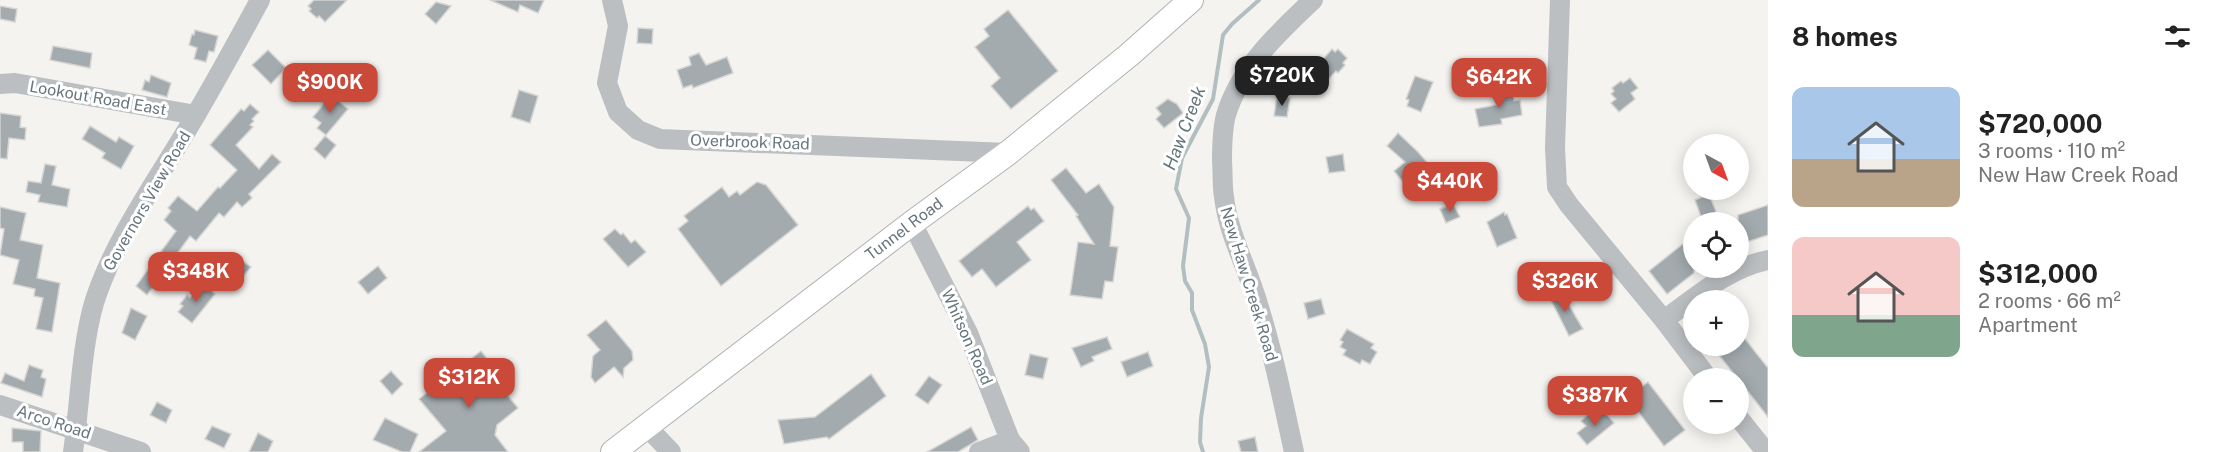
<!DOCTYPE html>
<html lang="en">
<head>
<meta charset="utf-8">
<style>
  :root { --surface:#fff; --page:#f2f2f2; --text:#222; --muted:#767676; --accent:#cb4939 }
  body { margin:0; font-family:"Public Sans",sans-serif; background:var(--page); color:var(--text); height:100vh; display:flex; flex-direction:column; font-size:22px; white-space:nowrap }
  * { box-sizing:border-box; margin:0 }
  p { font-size:20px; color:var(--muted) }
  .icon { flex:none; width:33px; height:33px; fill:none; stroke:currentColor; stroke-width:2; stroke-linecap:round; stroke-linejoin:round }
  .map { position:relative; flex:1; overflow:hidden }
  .panel { display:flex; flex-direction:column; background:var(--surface); width:450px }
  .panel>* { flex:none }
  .needle { width:39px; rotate:139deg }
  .tools { position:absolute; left:1683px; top:134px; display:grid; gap:12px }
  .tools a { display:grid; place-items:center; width:66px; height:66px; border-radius:50%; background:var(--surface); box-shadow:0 3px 15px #0003; font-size:30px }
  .price { position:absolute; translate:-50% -51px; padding:0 14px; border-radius:12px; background:var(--accent); color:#fff; font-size:20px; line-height:39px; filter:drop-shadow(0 2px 3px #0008) }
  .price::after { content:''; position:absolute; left:50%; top:36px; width:18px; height:14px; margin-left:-9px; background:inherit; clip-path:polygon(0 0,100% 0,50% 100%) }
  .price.active { background:#222; color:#fff }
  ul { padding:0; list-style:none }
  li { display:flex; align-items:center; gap:18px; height:150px; padding:0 24px }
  li span { display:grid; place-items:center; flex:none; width:168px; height:120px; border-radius:12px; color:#555 }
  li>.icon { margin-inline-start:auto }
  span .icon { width:72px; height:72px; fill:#fffc; stroke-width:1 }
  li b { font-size:26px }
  h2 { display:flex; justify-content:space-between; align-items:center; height:72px; padding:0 24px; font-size:26px }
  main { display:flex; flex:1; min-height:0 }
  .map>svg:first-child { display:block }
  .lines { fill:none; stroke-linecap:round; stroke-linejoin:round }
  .stream { stroke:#b2bfc1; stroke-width:4 }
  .building { fill:#a3abaf; stroke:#d5d5d3; stroke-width:1.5 }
  .major-casing { stroke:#adb2b4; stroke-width:26 }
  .minor { stroke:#bbbfc2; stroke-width:20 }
  .major { stroke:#fff; stroke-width:24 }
  .labels { text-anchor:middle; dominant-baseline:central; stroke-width:6; stroke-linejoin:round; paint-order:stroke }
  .street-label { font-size:16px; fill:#67767e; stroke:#fff }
  .water-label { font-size:18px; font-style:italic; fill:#63777b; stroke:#fff }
</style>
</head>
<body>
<main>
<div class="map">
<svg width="1768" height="452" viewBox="0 0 1768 452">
  <rect width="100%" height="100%" fill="#f4f3f0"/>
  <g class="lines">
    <path class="stream" d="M1203,452L1200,442L1201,418L1209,367L1205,344L1192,310V293L1185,281L1183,266L1189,218L1176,189L1182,158L1213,99L1223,35L1232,24L1259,0"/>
  </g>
  <g class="building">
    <path d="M314,0H347L325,22L319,16L317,18L309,11L311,9L308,6Z"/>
    <path d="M490,0H544L538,13L520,5L518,12Z"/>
    <path d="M436,2L451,6L436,24L425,14Z"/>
    <path d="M0,6L17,9L15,22L0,19Z"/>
    <path d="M1008,10L1058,71L1011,109L991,86L1000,78L975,47L989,36L984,29Z"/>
    <path d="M638,28L653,29L652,44L637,43Z"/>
    <path d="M195,30L218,36L214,52L209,51L206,62L194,59L197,48L189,45L192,34L194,35Z"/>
    <path d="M53,46L92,53L90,68L50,60Z"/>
    <path d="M1332,49L1335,52L1338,49L1347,58L1343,63L1345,65L1338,73L1336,71L1324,84L1311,73Z"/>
    <path d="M268,50L286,68L271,84L252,65Z"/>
    <path d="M699,53L706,65L727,57L733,73L693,88L692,85L683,88L677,70L691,65L689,57Z"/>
    <path d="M151,75L171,83L167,97L142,90L145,80L149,82Z"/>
    <path d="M1415,76L1433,82L1421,112L1407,106L1409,100L1406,99Z"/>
    <path d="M1630,78L1638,88L1631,93L1635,99L1619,112L1611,103L1616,99L1611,94L1614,91L1612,88L1621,81L1623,83Z"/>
    <path d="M1512,88L1514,101L1520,100L1522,115L1501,119L1502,124L1479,127L1475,109L1496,105L1493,91Z"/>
    <path d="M519,90L538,96L530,123L511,117Z"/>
    <path d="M331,95L348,109L326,135L317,128L321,123L313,117Z"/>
    <path d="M1277,97L1290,98L1287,117L1274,116Z"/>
    <path d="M1168,99L1177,104L1183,113L1164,128L1156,119L1161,114L1156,108Z"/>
    <path d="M250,104L259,112L252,119L254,121L250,125L253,127L236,145L259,169L272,154L281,162L249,194L252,198L242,207L237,202L224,217L219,213L196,241L190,236L147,295L136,286L176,231L164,220L171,211L168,208L178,196L197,211L218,187L220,188L237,170L210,145L241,109L244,111Z"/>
    <path d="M0,113L21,116L20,127L26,128L25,140L9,138L7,159L0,158Z"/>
    <path d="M90,126L116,142L119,137L134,146L121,169L102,158L105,153L82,139Z"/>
    <path d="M1398,133L1418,152L1431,167L1407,187L1394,171L1405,162L1387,146Z"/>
    <path d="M325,136L336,145L325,159L314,149Z"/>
    <path d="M1343,154L1345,171L1329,173L1326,157Z"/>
    <path d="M45,164L56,166L52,185L70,189L67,207L38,202L40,195L26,192L28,181L41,183Z"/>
    <path d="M1066,168L1086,193L1099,184L1114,207L1110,246L1118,247L1113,282L1105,281L1102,299L1070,295L1078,242L1094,244L1076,216L1078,215L1051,180Z"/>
    <path d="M757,182L766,185L798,225L721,286L678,229L688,221L684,216L722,187L729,197L737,191L740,195Z"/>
    <path d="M1709,194L1720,222H1703L1695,200Z"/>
    <path d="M1453,204L1460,217L1446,223L1440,209Z"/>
    <path d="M1768,205V235L1738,245V215Z"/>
    <path d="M1028,206L1031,210L1034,208L1044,221L1017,242L1031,260L996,287L982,269L972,277L959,261Z"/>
    <path d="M0,207L26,213L20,240L43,245L37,278L60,283L52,332L36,329L43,298L34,296L35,289L13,284L19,260L0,255L4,229L0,228Z"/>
    <path d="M1504,212L1505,215L1507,214L1517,238L1497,247L1487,222Z"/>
    <path d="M615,229L621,235L623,233L631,243L635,240L646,252L628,267L603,239Z"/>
    <path d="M1694,235V273L1667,294L1649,271Z"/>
    <path d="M236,257L251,267L238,282L225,270Z"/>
    <path d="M378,266L387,278L368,294L358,282Z"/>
    <path d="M202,283L215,294L192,323L178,312L183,306L180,304L187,295L190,298Z"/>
    <path d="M1559,288L1583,329L1569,336L1548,294Z"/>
    <path d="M1321,299L1325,314L1308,319L1304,303Z"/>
    <path d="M131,308L147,316L135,340L122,333Z"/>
    <path d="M606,320L632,351L633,360L624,368L623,377L614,367L595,383L591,377L593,356L600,350L587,335Z"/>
    <path d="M1347,329L1374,344L1371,348L1377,352L1370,364L1362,360L1360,364L1343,355L1346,350L1340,347L1343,342L1340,340Z"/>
    <path d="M1738,330L1768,368V417L1711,345H1738Z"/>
    <path d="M1107,337L1112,349L1092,357L1094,361L1081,367L1072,348Z"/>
    <path d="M481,351L499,374L493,378L518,408L497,425L495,435L508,452H419L446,431L419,399Z"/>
    <path d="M1148,352L1153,366L1127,377L1121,362Z"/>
    <path d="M1030,354L1048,358L1043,379L1025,375Z"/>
    <path d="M29,365L43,370L41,377L46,379L42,397L1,383L5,373L24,381Z"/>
    <path d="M391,371L403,384L392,395L380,381Z"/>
    <path d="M871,374L886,396L829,439L827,437L784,444L778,420L815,417Z"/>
    <path d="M929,376L942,385L928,404L915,395Z"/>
    <path d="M1648,382L1685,430L1664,446L1628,398Z"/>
    <path d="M157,402L172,410L166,423L150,415Z"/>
    <path d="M1604,411L1614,423L1587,445L1577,433L1586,426L1581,421L1590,413L1595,418Z"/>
    <path d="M385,418L418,434L410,452H402L373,440Z"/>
    <path d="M212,426L231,434L224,448L205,439Z"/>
    <path d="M971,427L978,440L958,452H927Z"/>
    <path d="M12,428L41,431L40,452H23V442H12Z"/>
    <path d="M258,433L273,441L268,452H249Z"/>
    <path d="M1255,437L1258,452H1241L1238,441Z"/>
  </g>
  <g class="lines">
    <defs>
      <path id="major" d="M613,452L912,223L1008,153L1129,55L1191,0"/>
    </defs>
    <use href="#major" class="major-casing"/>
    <g class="minor">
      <path d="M612,0L618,26L607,83L618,112L638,130L660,139L1008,153"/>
      <path d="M1560,0L1555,148L1557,187L1569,205L1664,320L1708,378"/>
      <path d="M0,84L15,83L196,115"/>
      <path d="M912,223L968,333L1010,440L1020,452"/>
      <path d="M1664,320C1696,297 1728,268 1768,260"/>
      <path d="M0,405L141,452"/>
      <path d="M1738,417L1766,452"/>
      <path d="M647,427L671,452"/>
      <path d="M73,452C80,405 81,348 94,303C112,246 148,194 179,143C208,96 234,48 260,0"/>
      <path d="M979,452L1010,440"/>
      <path d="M1294,452C1283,402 1273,351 1257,301C1247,267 1228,233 1224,197C1222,185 1223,173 1222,161C1222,146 1222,130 1226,115C1240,68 1278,33 1313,0"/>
    </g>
    <use href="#major" class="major"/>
  </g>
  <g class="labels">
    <g class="street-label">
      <text transform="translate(98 98) rotate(10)">Lookout Road East</text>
      <text transform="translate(750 142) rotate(2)">Overbrook Road</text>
      <text transform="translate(147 201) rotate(-60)">Governors View Road</text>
      <text transform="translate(904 229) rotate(-37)">Tunnel Road</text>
      <text transform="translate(1249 284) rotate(73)">New Haw Creek Road</text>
      <text transform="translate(967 337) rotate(66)">Whitson Road</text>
      <text transform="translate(54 422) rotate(18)">Arco Road</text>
    </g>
    <g class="water-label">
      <text transform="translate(1184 128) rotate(-69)">Haw Creek</text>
    </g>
  </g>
</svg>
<div class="tools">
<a><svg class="needle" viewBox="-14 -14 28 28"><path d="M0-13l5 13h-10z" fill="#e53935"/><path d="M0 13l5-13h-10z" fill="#767676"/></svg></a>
<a><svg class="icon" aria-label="locate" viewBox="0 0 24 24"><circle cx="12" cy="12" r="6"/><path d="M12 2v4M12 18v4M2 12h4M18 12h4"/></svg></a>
<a>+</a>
<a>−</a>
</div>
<b class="price active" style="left:1282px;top:107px">$720K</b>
<b class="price" style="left:1499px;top:109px">$642K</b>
<b class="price" style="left:330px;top:114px">$900K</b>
<b class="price" style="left:1450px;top:213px">$440K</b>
<b class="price" style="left:196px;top:303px">$348K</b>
<b class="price" style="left:1565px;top:313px">$326K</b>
<b class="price" style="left:469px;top:409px">$312K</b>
<b class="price" style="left:1595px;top:427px">$387K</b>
</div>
<section class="panel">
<h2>8 homes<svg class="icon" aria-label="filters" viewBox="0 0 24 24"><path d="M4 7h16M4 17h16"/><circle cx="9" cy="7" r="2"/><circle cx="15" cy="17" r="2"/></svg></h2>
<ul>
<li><span style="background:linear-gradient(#a9c7e8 60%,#b9a48a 0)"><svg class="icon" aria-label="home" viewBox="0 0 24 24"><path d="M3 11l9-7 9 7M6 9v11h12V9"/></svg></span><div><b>$720,000</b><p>3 rooms · 110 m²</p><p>New Haw Creek Road</p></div></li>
<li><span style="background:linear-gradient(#f6c9c9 65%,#7fa58c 0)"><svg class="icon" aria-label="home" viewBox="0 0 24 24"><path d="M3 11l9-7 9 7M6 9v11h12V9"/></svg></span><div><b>$312,000</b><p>2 rooms · 66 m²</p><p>Apartment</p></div></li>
</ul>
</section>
</main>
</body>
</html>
